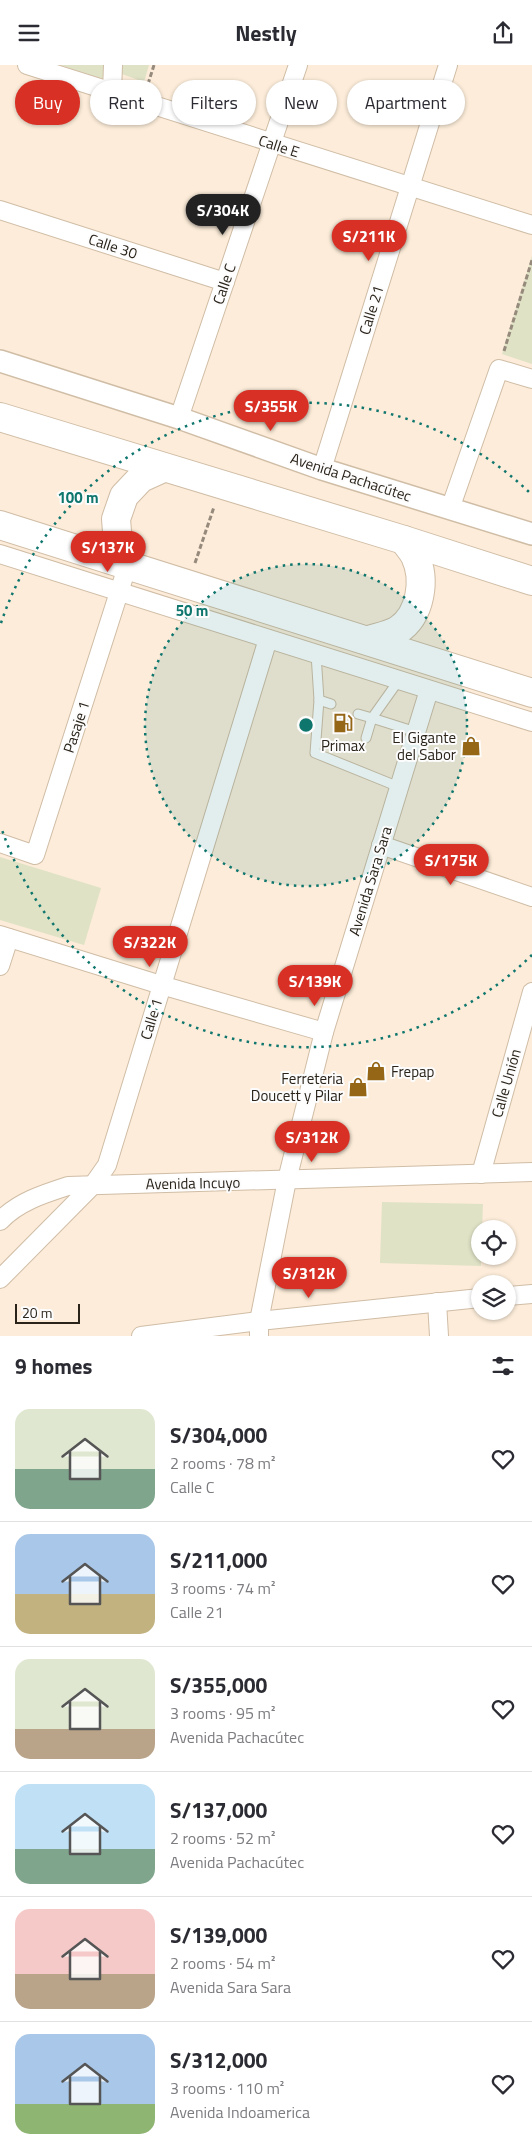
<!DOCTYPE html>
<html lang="en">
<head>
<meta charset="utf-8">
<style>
  :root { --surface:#fff; --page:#f7f7f7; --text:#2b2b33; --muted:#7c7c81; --line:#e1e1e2; --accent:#d93025 }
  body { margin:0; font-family:"Titillium Web",sans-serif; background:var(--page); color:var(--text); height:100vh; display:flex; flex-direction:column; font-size:19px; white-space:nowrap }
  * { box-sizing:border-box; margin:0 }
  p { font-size:16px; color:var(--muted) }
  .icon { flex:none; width:28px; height:28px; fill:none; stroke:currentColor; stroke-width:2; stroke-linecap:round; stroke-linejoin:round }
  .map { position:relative; height:1271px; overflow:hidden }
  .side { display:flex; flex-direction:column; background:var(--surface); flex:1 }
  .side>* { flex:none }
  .banner { position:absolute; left:15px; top:15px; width:502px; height:45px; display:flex; gap:10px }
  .controls { position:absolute; left:471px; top:1155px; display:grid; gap:10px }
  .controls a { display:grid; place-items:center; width:45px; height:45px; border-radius:50%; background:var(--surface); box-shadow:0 1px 4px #0004; font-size:25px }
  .scale { position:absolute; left:15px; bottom:12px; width:65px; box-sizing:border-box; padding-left:5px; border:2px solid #2a231a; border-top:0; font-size:14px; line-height:18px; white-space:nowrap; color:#2a231a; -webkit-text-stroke:4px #fcfcfc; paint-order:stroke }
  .price { position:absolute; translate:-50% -42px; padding:0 11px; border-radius:18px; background:var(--accent); color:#fff; font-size:16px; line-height:32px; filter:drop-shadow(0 1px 2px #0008) }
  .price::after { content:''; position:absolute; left:50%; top:30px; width:15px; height:11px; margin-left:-8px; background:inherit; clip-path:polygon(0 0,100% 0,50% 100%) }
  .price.active { background:#222; color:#fff }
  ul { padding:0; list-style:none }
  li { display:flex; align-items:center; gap:15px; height:125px; padding:0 15px }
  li+li { border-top:1px solid var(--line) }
  li span { display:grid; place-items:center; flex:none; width:140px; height:100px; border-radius:15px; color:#555 }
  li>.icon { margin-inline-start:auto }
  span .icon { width:60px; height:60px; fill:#fffc; stroke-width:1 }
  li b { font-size:21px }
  h2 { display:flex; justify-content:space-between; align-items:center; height:60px; padding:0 15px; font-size:21px }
  .tag { padding:0 18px; border-radius:22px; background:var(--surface); box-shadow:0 1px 4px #0004; font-size:18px; line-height:45px }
  .tag.active { background:var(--accent); color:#fff }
  header { display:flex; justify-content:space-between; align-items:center; height:65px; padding:0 15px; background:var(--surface); font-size:22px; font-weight:700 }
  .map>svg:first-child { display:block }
  .green { fill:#dfe2c5 }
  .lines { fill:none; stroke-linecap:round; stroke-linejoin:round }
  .service-casing { stroke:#d0bda6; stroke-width:11 }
  .minor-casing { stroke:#d0bda6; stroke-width:20 }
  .tertiary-casing { stroke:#d0bda6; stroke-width:24 }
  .primary-casing { stroke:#d0bda6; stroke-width:30 }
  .path { stroke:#968a7c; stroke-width:3; stroke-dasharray:5 2.5; stroke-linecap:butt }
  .service { stroke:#fff; stroke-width:9 }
  .minor { stroke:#fff; stroke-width:18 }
  .tertiary { stroke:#fff; stroke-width:21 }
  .primary { stroke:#fff; stroke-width:28 }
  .ring { fill:none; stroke:#0f766e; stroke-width:2.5; stroke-dasharray:2.5 5 }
  .labels { text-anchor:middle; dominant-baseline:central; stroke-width:4; stroke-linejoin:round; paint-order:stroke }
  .street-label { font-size:15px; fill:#2a231a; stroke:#fcfcfc }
  .poi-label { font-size:15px; fill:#2a231a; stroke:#fcfcfc; text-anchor:end }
  .centre { fill:#0f766e; stroke:#fcfcfc; stroke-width:2.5 }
  .ring-label { font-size:15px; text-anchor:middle; font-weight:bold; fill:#0f766e; stroke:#fcfcfc; stroke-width:4; stroke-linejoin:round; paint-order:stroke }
</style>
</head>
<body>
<header><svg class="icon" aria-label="menu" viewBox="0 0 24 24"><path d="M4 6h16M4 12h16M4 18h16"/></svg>Nestly<svg class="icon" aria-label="share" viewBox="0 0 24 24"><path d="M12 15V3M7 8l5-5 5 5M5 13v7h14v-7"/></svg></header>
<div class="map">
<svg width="532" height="1271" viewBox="0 0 532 1271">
  <rect width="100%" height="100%" fill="#fcecd9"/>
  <g class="green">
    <path d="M60,0H108L107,16Z"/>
    <path d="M122,0H149L144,17L122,9Z"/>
    <path d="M532,191V299L502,289Z"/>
    <path d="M0,792L101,823L84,880L0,855Z"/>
    <path d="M382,1137L483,1139L482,1164H480L481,1201L380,1198Z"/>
  </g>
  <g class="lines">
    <defs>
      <g id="service">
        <path d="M316,589L319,635L331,639"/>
        <path d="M319,635L315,688L399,722"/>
        <path d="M358,649L372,653L399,615"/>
        <path d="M366,673L372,653L416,667"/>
      </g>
      <g id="minor">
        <path d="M27,0L532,160"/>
        <path d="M112,27L113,0"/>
        <path d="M0,145L225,217"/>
        <path d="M179,353L298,0"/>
        <path d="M322,404L448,0"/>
        <path d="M450,444L499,304L532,314"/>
        <path d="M0,489L532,657"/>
        <path d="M0,778L35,790L128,499"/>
        <path d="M381,780L532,832"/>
        <path d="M0,870L161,920L324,967"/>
        <path d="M0,901L9,873"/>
        <path d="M481,1109L532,927"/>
        <path d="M0,1156C18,1137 43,1129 68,1121L532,1107"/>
        <path d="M0,1214L93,1120L107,1100L268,574"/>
        <path d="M508,1231L532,1229"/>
        <path d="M437,1237L439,1271"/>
        <path d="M141,1271L259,1256L480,1233"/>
        <path d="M259,1271V1256L287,1115L324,967L429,625"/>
      </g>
      <path id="tertiary" d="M0,296L179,353L322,404L532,469"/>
      <g id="primary">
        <path d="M0,352L404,475L532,516"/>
        <path d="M0,460L532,628"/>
        <path d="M128,499L118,479L116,454L124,431L141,413L163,403"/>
        <path d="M369,575C378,572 389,570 398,565C421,550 426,514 415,491C412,485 407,480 404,475"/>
      </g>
    </defs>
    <use href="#service" class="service-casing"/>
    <use href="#minor" class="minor-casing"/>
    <use href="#tertiary" class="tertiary-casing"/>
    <use href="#primary" class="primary-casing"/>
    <g class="path">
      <path d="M148,19L154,0"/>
      <path d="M504,286L532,195"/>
      <path d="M195,498L214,442"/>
    </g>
    <use href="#service" class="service"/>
    <use href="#minor" class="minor"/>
    <use href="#tertiary" class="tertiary"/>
    <use href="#primary" class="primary"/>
  </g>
  <circle cx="306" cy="660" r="161" fill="#0f766e" fill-opacity=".12"/>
  <g class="ring">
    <circle cx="306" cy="660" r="161"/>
    <path d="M532 890A322 322 0 0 1 1 762M1 558A322 322 0 0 1 532 430"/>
  </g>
  <defs>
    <symbol id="fuel-bare" viewBox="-9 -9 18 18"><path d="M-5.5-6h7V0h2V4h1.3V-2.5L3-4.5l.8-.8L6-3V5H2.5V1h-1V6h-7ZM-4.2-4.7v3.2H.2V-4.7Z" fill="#966617" stroke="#fcfcfc" stroke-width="2.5" paint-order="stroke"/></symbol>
    <symbol id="shop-bare" viewBox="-9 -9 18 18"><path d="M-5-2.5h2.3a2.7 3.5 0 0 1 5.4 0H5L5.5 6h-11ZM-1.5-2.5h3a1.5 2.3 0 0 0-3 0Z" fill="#966617" stroke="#fcfcfc" stroke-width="2.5" paint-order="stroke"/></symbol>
  </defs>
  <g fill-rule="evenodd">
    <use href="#fuel-bare" x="329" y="644" width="28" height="28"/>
    <use href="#shop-bare" x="457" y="667" width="28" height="28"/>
    <use href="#shop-bare" x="362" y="992" width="28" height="28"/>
    <use href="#shop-bare" x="344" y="1008" width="28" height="28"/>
  </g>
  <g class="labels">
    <g class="street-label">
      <text transform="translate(279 81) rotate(18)">Calle E</text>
      <text transform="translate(113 181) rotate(18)">Calle 30</text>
      <text transform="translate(224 219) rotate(-71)">Calle C</text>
      <text transform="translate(371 245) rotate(-73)">Calle 21</text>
      <text transform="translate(351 412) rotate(18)">Avenida Pachacútec</text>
      <text transform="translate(76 662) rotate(-72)">Pasaje 1</text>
      <text transform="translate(370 816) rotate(-73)">Avenida Sara Sara</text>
      <text transform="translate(151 954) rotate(-73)">Calle 1</text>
      <text transform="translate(506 1018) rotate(-74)">Calle Unión</text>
      <text transform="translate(193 1118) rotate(-1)">Avenida Incuyo</text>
    </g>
    <g class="poi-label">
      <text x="456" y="672">El Gigante<tspan x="456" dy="17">del Sabor</tspan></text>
      <text x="343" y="680" text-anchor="middle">Primax</text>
      <text x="391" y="1006" text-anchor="start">Frepap</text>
      <text x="343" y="1013">Ferreteria<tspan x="343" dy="17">Doucett y Pilar</tspan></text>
    </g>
  </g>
  <circle cx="306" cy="660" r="8" class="centre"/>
  <g class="ring-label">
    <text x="78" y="438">100 m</text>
    <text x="192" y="551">50 m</text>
  </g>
</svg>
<div class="controls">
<a><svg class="icon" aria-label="locate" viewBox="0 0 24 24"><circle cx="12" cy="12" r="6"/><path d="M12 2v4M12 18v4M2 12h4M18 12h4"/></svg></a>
<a><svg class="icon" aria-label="layers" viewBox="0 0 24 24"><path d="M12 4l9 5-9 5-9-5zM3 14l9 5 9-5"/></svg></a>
</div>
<div class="scale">20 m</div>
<b class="price active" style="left:223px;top:171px">S/304K</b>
<b class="price" style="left:369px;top:197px">S/211K</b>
<b class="price" style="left:271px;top:367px">S/355K</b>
<b class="price" style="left:108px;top:508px">S/137K</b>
<b class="price" style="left:451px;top:821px">S/175K</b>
<b class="price" style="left:150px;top:903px">S/322K</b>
<b class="price" style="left:315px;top:942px">S/139K</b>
<b class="price" style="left:312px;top:1098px">S/312K</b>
<b class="price" style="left:309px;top:1234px">S/312K</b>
<div class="banner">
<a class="tag active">Buy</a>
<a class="tag">Rent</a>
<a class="tag">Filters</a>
<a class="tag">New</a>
<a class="tag">Apartment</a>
</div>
</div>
<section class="side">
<h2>9 homes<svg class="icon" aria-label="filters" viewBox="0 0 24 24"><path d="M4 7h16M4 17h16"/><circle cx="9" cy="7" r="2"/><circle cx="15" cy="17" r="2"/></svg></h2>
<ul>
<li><span style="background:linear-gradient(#dfe7d0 60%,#7fa58c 0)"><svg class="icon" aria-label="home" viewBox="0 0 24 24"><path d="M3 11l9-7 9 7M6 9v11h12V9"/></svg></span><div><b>S/304,000</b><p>2 rooms · 78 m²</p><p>Calle C</p></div><svg class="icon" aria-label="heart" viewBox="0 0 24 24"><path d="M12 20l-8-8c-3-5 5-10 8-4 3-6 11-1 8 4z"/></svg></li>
<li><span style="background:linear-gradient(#a9c7e8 60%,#c2b280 0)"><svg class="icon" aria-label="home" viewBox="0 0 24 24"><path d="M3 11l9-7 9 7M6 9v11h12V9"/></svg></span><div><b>S/211,000</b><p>3 rooms · 74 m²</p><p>Calle 21</p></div><svg class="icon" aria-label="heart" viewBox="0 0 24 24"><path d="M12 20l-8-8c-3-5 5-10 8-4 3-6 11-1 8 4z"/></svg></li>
<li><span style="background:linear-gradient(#dfe7d0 70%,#b9a48a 0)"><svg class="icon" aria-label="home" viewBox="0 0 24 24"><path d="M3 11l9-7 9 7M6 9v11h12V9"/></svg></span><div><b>S/355,000</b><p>3 rooms · 95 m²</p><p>Avenida Pachacútec</p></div><svg class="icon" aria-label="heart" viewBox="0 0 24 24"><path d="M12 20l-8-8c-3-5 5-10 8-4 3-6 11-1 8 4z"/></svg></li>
<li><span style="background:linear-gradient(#bfe0f5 65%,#7fa58c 0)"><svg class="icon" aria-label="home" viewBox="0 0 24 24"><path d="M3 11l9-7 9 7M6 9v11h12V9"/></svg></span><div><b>S/137,000</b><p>2 rooms · 52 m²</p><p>Avenida Pachacútec</p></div><svg class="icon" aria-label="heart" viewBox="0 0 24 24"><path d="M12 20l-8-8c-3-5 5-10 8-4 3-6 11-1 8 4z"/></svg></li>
<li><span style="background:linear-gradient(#f6c9c9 65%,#b9a48a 0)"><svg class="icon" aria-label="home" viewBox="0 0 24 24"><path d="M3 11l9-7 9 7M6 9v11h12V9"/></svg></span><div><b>S/139,000</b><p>2 rooms · 54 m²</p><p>Avenida Sara Sara</p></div><svg class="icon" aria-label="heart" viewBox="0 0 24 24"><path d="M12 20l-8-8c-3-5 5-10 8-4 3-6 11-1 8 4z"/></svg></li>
<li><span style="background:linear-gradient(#a9c7e8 70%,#8fb573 0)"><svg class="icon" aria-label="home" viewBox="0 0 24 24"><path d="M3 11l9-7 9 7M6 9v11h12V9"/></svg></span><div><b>S/312,000</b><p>3 rooms · 110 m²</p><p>Avenida Indoamerica</p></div><svg class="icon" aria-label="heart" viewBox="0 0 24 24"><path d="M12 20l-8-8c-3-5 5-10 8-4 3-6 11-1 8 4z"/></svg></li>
</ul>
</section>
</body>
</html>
